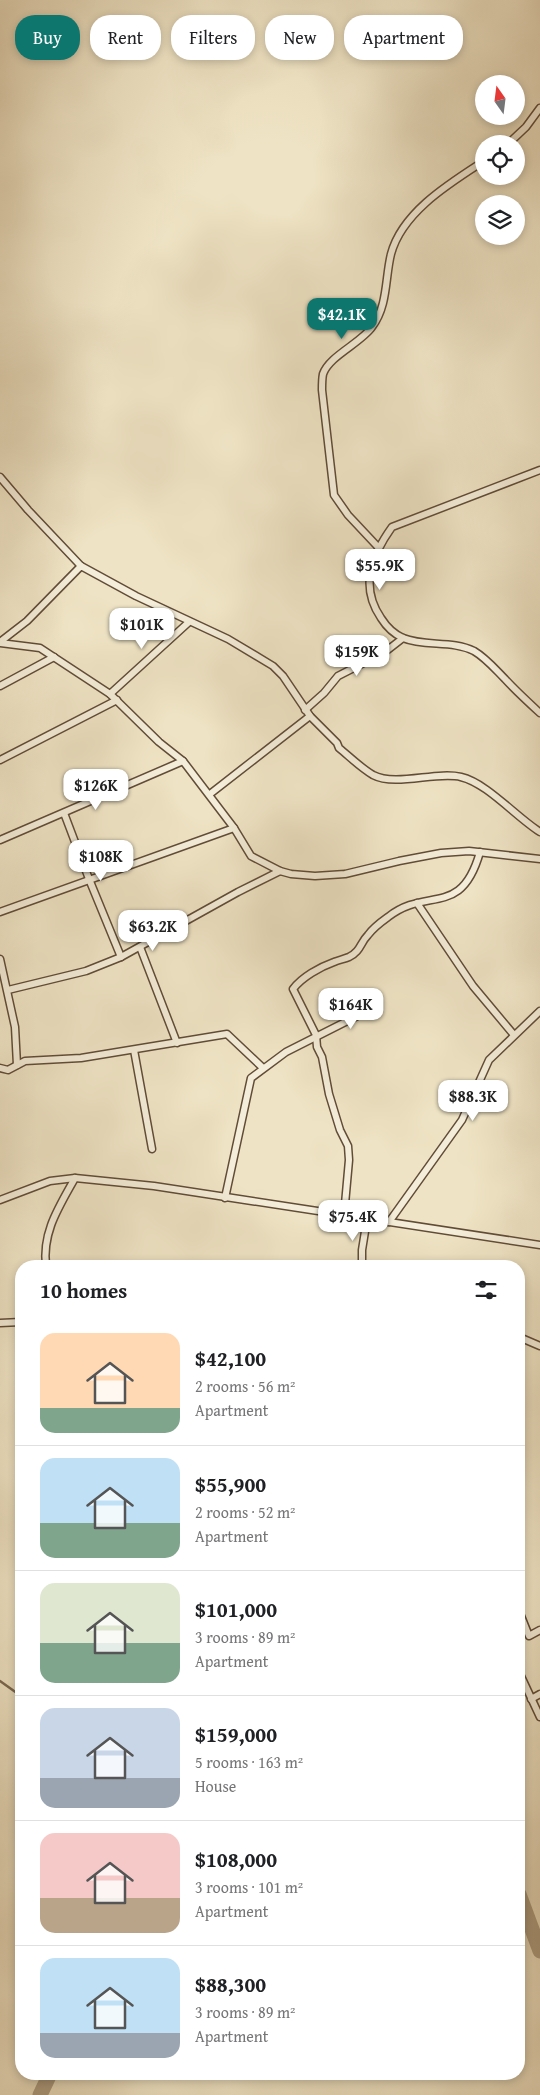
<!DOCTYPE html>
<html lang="en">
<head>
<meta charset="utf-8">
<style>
  :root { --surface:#fff; --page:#f2f2f2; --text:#202124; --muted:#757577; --line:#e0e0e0; --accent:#0f766e }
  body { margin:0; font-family:"Gentium Book Plus",serif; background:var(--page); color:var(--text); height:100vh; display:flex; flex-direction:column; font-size:19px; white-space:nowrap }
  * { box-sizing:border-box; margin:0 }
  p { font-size:16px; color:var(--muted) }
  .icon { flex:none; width:28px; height:28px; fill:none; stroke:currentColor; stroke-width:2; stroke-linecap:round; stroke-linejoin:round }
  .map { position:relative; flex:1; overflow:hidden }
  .details { position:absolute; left:15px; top:1260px; width:510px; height:820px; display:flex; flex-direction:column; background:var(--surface); border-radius:20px; box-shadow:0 2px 8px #0003 }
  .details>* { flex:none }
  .top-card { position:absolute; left:15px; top:15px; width:510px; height:45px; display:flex; gap:10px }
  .needle { width:32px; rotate:346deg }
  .tools { position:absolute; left:475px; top:75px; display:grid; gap:10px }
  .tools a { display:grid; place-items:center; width:50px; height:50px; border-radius:50%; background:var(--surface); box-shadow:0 2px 8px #0003; font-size:25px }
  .price { position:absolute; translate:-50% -42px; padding:0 11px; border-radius:10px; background:#fff; color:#222; font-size:16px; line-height:32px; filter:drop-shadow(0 1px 2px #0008) }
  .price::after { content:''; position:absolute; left:50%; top:30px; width:15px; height:11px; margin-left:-8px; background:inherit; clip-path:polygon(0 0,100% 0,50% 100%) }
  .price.on { background:var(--accent); color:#fff }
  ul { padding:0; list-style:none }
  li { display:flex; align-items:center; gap:15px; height:125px; padding:0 25px }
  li+li { border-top:1px solid var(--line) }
  li span { display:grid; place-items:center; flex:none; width:140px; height:100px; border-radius:15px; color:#555 }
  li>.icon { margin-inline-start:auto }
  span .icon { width:60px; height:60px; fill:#fffc; stroke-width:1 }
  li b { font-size:21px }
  h2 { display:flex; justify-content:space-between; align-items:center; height:60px; padding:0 25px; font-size:21px }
  .pill { padding:0 18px; border-radius:20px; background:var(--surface); box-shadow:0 2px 8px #0003; font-size:18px; line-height:45px }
  .pill.on { background:var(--accent); color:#fff }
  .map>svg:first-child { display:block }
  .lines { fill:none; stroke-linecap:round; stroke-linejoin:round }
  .stream { stroke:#7c6a53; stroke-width:2.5 }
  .river { stroke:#ae9f84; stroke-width:15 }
  .street-casing { stroke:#614c38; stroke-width:9 }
  .street { stroke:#f4edd9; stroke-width:6 }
</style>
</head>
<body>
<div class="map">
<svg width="540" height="2095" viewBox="0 0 540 2095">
  <rect width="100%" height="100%" fill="#eee3c4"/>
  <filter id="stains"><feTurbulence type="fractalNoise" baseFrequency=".004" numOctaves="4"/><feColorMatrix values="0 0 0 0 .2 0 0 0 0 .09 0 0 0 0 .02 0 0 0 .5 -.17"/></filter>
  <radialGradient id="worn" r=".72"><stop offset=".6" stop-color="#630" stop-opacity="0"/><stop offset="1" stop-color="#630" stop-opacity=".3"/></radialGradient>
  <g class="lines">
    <path class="stream" d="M0,1681L21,1696"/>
    <g class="river">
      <path d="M519,1894L540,1951"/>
      <path d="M40,2095L50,2074"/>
    </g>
    <defs>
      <g id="street">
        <path d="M508,144L526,127L540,108"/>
        <path d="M540,470L392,527C372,555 359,586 381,618C386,626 394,634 403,638C425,647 452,640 474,651C486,658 495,669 505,679C516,691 528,702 540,713"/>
        <path d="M0,477L28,510L81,566"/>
        <path d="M378,547L348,515L334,495L322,390C322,385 322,379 323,374C329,356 361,343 372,327C388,306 385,278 391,254C402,212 450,183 484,161"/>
        <path d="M0,642L27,621L81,566L136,596L228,639L273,666L283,676L310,716L337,743L339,748C350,757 361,768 373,775C396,787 436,771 461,777C487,783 516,817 540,832"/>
        <path d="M0,643L40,648L110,694L159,742L183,761L234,828L251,856L280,871L291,874L315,876L345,874L399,861L441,853L469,851L540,859"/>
        <path d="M0,686L54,657"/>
        <path d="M110,694L189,622"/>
        <path d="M305,710L324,693L338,676L385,652L403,638"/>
        <path d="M0,760L117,700"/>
        <path d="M210,794L310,716"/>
        <path d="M64,813L89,879L121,957"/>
        <path d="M0,840L183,761"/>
        <path d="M417,903L473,986L514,1035"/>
        <path d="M0,912L234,828"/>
        <path d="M140,947L177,1043"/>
        <path d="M0,959L15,1027L17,1065"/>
        <path d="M8,990L86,971L121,957L238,892L280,871"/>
        <path d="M134,1050L152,1149"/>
        <path d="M0,1068L8,1070L25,1061L81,1058L227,1034L263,1068"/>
        <path d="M225,1198L251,1078L286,1052L377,1006"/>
        <path d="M0,1200L50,1181L75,1178L154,1186L540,1245"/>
        <path d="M344,1215L349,1160L348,1146L340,1130L329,1094L322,1057L317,1047L316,1035L293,989C302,977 320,967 334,962C339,960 344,959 349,957C361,951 360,943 368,935C373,928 381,922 388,917C427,886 461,919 480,852"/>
        <path d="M389,1222L462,1120L489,1060L540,1011"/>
        <path d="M46,1266C42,1232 59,1207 75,1178"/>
        <path d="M362,1266V1250L367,1219"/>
        <path d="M0,1323L21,1322"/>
        <path d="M519,1337L540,1346"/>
        <path d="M519,1611L529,1636L540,1630"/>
        <path d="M519,1672L540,1717"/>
        <path d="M531,1699L540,1694"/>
      </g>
    </defs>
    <use href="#street" class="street-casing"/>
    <use href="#street" class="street"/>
  </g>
  <rect width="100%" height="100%" filter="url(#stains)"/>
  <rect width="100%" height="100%" fill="url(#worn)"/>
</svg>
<div class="tools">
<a><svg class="needle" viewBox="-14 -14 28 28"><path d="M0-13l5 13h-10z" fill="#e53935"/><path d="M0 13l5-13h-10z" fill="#757577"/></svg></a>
<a><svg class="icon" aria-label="locate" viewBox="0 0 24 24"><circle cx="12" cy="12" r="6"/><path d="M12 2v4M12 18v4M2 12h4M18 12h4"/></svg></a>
<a><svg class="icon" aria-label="layers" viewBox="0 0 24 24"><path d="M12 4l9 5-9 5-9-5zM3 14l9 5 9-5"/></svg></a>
</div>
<b class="price on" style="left:342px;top:340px">$42.1K</b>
<b class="price" style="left:380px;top:591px">$55.9K</b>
<b class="price" style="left:142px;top:650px">$101K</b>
<b class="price" style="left:357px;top:677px">$159K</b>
<b class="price" style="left:96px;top:811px">$126K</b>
<b class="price" style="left:101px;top:882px">$108K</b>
<b class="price" style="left:153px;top:952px">$63.2K</b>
<b class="price" style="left:351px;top:1030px">$164K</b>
<b class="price" style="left:473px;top:1122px">$88.3K</b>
<b class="price" style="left:353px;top:1242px">$75.4K</b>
<div class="top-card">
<a class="pill on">Buy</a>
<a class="pill">Rent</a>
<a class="pill">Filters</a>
<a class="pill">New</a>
<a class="pill">Apartment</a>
</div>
<section class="details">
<h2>10 homes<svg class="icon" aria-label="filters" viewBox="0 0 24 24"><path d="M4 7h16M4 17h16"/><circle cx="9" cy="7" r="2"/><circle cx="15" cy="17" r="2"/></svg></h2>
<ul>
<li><span style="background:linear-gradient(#ffd9b3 75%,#7fa58c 0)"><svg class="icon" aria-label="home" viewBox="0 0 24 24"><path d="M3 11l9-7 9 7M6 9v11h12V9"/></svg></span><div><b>$42,100</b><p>2 rooms · 56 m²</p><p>Apartment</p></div></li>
<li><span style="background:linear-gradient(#bfe0f5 65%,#7fa58c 0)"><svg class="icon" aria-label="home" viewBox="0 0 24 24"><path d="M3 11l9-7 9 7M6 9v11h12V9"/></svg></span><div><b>$55,900</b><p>2 rooms · 52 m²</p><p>Apartment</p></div></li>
<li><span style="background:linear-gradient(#dfe7d0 60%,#7fa58c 0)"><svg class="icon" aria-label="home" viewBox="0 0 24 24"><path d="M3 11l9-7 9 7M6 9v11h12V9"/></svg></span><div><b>$101,000</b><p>3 rooms · 89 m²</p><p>Apartment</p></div></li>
<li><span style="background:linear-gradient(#c9d6e8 70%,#9aa5b1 0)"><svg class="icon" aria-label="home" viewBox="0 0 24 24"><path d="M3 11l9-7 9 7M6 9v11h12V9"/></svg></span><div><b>$159,000</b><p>5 rooms · 163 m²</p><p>House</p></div></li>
<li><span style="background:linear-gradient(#f6c9c9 65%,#b9a48a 0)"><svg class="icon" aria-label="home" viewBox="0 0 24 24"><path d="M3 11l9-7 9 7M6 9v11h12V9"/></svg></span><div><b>$108,000</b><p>3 rooms · 101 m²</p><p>Apartment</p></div></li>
<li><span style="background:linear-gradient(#bfe0f5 75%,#9aa5b1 0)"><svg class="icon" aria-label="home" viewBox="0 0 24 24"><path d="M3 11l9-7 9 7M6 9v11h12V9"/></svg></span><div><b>$88,300</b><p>3 rooms · 89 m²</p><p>Apartment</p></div></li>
</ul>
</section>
</div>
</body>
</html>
